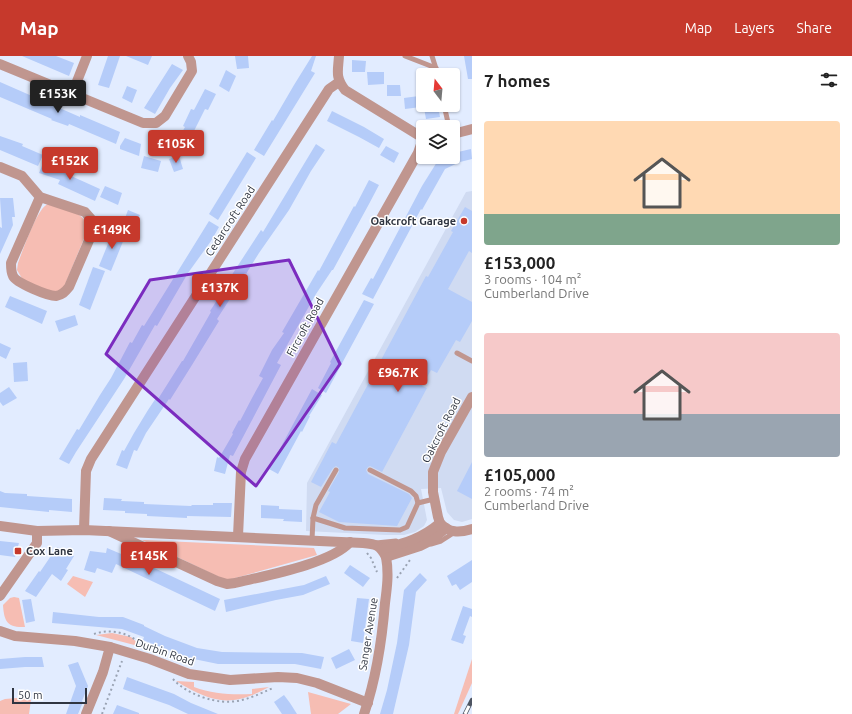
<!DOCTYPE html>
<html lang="en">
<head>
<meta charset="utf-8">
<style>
  :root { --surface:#fff; --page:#f2f2f2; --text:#222; --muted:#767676; --accent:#c6392c }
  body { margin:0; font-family:Ubuntu,sans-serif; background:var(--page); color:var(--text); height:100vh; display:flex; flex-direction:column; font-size:15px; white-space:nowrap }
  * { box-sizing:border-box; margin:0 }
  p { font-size:13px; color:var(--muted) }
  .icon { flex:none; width:22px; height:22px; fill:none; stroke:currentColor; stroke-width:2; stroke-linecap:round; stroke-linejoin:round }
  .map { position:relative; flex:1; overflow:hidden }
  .details { display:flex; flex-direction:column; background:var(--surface); width:380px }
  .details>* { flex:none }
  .needle { width:26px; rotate:344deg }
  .fabs { position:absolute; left:416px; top:12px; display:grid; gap:8px }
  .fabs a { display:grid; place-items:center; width:44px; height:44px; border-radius:4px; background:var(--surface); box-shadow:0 1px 3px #0004; font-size:20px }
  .scale { position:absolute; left:12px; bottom:10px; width:75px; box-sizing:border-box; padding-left:4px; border:2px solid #2f3541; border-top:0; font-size:11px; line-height:14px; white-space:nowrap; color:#2f3541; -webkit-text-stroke:3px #fff; paint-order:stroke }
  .price { position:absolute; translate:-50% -34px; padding:0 9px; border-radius:4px; background:var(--accent); color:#fff; font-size:13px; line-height:26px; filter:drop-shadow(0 1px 2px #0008) }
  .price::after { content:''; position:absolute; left:50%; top:24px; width:12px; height:9px; margin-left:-6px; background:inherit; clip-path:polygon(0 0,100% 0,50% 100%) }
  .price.current { background:#222; color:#fff }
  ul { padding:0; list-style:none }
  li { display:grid; align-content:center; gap:8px; height:212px; padding:0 12px }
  li span { display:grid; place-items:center; height:124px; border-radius:4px; color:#555 }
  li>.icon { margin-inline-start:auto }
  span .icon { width:72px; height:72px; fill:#fffc; stroke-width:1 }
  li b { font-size:17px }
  h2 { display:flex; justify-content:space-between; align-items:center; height:48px; padding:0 12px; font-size:17px }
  header { display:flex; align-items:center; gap:24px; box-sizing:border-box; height:56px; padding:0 20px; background:var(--accent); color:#fff }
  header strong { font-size:19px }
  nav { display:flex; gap:22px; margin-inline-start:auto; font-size:14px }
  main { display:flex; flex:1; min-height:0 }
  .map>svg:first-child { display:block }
  .built { fill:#d0dbf2 }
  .green { fill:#f6bdb3 }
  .building { fill:#b5ccf9 }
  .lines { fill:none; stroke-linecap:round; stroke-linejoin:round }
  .path { stroke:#9aa3b3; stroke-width:2; stroke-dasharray:2 3; stroke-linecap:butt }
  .service { stroke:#c0968f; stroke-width:5 }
  .minor { stroke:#c0968f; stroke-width:10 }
  .tertiary { stroke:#c0968f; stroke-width:10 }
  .rail-casing { stroke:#4e5562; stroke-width:4.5 }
  .rail { stroke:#fff; stroke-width:3; stroke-dasharray:9; stroke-linecap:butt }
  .marked { fill:#7b2cbf; fill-opacity:0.2; stroke:#7b2cbf; stroke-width:3; stroke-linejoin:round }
  .poi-dot { fill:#c6392c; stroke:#fff; stroke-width:1.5 }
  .labels { text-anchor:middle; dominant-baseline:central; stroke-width:3; stroke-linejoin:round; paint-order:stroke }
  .street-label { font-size:11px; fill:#2f3541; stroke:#fff }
  .poi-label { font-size:11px; font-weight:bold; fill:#2f3541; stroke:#fff; text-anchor:end }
</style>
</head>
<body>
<header>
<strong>Map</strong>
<nav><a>Map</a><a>Layers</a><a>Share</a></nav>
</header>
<main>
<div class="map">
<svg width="472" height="658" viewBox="0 0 472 658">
  <rect width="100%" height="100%" fill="#e2ecff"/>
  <path class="built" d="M472,135V463L462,466L454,464L447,456L441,432L421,433L427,464L424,470L415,476L404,479H386L306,475L307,427L466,136Z"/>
  <g class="green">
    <path d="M48,148C63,153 86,155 88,173L64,231L59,235L52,236L23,224L17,214L18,207C23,194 37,152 48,148Z"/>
    <path d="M142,484L314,492L317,499L228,524L223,523Z"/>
    <path d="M73,520L93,526L85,541L67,528Z"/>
    <path d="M14,541L19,542L25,571C7,572 4,565 3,549L10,542Z"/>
    <path d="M112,577L131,581L142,591L96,579Z"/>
    <path d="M472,603V627L458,658H454Z"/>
    <path d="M176,625L194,626V631C213,638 232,639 252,638V633L269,631C231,652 212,647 176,625Z"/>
    <path d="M308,636L351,648L338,658H311Z"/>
    <path d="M17,642L31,644L29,658H0V645L5,643Z"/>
  </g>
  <g class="building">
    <path d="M22,0H56L74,7L69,20Z"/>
    <path d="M108,0H120L109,32L98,29Z"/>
    <path d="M126,0H152L148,9Z"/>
    <path d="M235,0H248L249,12L237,13Z"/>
    <path d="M312,0H316L311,15L315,17L264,100L254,94L272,64L273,65L294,29Z"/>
    <path d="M464,0H472V23H468Z"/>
    <path d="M352,4L366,5L365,16H352Z"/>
    <path d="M172,8L183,14L170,32L155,58L144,52Z"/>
    <path d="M226,14L236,20L229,36L219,30Z"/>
    <path d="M367,16H384V28L368,29Z"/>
    <path d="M0,26L80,61V59L120,76L116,88L69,68L68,70L51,64L52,63L0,41Z"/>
    <path d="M387,29H400L401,40H387Z"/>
    <path d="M127,30L137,34L132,47L122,42Z"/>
    <path d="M205,33L216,38L208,54L205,53L191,81L193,82L183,98L173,92L185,71L183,70L191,53L194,54Z"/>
    <path d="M419,40L421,51L405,53L404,42Z"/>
    <path d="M438,50L440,61L426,63L424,52Z"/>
    <path d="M332,55L364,71L384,83L379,92L359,81L327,65Z"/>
    <path d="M0,80L23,88L22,90L43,99L38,110L0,94Z"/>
    <path d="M125,82L141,88L139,100L120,93V90Z"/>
    <path d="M316,88L325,94L311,115L289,154L259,197L246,218L245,217L228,246L217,263L219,265L192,309L170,344L169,343L146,377L137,395L134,394L127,413L116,409L122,394L124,395L134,377L148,354L156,342L158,343L182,305H183L211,256L210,255L223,235L222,234L261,174L263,176Z"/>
    <path d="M386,90L399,97L394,107L380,99Z"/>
    <path d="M471,93L472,103L460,106L445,113L422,154L421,153L373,243L362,238L371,222L373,223L422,130L437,106V104L443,101H459L458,96Z"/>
    <path d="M247,96L256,102L218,164L209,158Z"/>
    <path d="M144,100L161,105L158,116L141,112Z"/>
    <path d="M179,100L183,113L174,116L169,103Z"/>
    <path d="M44,105L62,111L60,115L100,133L95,145L58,128L60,124L39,117Z"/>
    <path d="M369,124L379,129L369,148L333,214H332L316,238L277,307L281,309L233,400L230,399L225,418L214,415L217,401L219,402L233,378L232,377L239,364L240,365L252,342L263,322L259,320L272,294L284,277L282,276L318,214L319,215L354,150L355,151Z"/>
    <path d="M105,130L122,137L118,149L100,141Z"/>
    <path d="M0,142H13L15,161H12L13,169L0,198V171L2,172Z"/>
    <path d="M465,151L472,155V197L469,195L448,233L472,246V265L460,286L456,284L437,317L431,314L422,330L427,332L382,416L370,410L368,411L366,414L368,418L409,438L412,442L397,470L339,466L319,456L330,436L328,435L339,416V412L336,410L333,412L321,431L311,426L332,386L336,388L426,220L428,221L453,176L451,175Z"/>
    <path d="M128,154L140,159L132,177L121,173Z"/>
    <path d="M209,165L219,171L211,185L188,217L157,270L155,269L124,323L76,396L69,408L59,403L77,373L79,374L100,339L111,322L130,286L132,287L142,269L144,270Z"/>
    <path d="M114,173L126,178L111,215L99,210Z"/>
    <path d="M93,211L105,215L90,254L79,249Z"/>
    <path d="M10,240L47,255L42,268L5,251Z"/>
    <path d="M364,244L374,248L326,337L318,332L331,307L330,306Z"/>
    <path d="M75,259L78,269L59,276L55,265Z"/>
    <path d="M0,287L11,292L6,303L0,300Z"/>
    <path d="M27,306L28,325L14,326L13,307Z"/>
    <path d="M9,331L17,342L3,350L0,346V337Z"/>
    <path d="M312,333L322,339L309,360H310L302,376L301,375L278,418L269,413Z"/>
    <path d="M472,406V443L457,435Z"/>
    <path d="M0,435L5,437L27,438V440L72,443V456L49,454V456L0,451Z"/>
    <path d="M104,442L122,443L121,445L144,446V448L191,450L192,449H213V447H232L231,461L187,460V462L147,460V458L125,457V455L103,454Z"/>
    <path d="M261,449L279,450V453L302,454V466L283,465L284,463L261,462Z"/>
    <path d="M0,485L19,487L15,501L0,499Z"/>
    <path d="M57,491L74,500L66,513L68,514L61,525L52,518L36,541L25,535L39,515L40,516Z"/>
    <path d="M107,492L152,511L220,543L215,555L116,508L112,517L97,512L95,517L84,514L90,495L106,497Z"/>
    <path d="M472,504V526L460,534L456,528L452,530L447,520Z"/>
    <path d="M350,509L370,522L363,531L344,517Z"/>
    <path d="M420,517L427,524L416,536L409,589L393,658H380L387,634L397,587L404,534Z"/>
    <path d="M326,520L330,528L303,539L276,544L226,556L224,544L304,529Z"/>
    <path d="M357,542L369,543L363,587L351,585Z"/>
    <path d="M31,543L35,565L26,567L22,544Z"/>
    <path d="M463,550L472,553V561L470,560L463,579L466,580L463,588L451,584Z"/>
    <path d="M53,556L99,561H123L144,569V570L165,580L197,592L222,596L302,597L324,601L321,613L295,608H218L189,602L143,584L144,581L122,573L52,567Z"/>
    <path d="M349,593L355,604L336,613L331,602Z"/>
    <path d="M25,601H42L44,611H25L0,613V603Z"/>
    <path d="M78,606L88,630L82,645L83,646L78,658H66L76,630L68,609Z"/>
    <path d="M127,621L174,638L191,647L218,658H188L169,649L123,633Z"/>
    <path d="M284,639L290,647L297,658H282L274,646Z"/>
    <path d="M117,649L139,657V658H113Z"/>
  </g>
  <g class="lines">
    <g class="path">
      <path d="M367,497L371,502L377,516"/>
      <path d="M397,522L410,504"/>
      <path d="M94,578C112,572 130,577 143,590"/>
      <path d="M173,623C180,631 191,637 202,641C232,651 246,644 273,632"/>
      <path d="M102,658L122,605"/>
    </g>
    <g class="service">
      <path d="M405,0L436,12"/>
      <path d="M432,0L438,19"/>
      <path d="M444,49L449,71"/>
      <path d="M457,297L472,305"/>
      <path d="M370,414L411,435L416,440L418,447"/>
      <path d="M313,462L345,472L400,474L407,471L418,447L434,443"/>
      <path d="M312,484L313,462L316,449L336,414"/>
      <path d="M376,487L396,485"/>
      <path d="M431,488L441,485L455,476"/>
    </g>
    <g class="minor">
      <path d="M339,0C338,15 335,21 345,34L423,82"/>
      <path d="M0,8L143,67H156L165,60L192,15L191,6L188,0"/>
      <path d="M72,38L87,0"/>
      <path d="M453,78L472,73"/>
      <path d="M0,111L22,120L40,141L85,156L92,164L93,175L69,231C65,236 62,239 56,240C48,240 16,227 13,220C11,216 11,212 11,207L40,141"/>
      <path d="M440,467L438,461L433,436V416L441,396L472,341"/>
      <path d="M84,474L86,415L91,403L329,33L339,26"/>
      <path d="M109,475L217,525L227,528L235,527C264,520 331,508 350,486"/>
      <path d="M238,480L241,416L245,403L418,97L423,83"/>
      <path d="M0,540L37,487V475"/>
      <path d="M0,575L15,580L75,585L110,591L150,603L189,618L230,624L278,621L297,622L317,627L368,647"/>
      <path d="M86,658L103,616L110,591"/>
      <path d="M364,658C376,623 382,584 385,547C387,532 389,517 386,501"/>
    </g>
    <g class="tertiary">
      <path d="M0,470L37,475L84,474L363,487C376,488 380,489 386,501L420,490L432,484L446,472"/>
      <path d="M382,493C405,487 421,483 440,467C449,477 459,477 472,473"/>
    </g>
    <defs>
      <path id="rail" d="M465,658L472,644"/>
    </defs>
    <use href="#rail" class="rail-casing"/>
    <use href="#rail" class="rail"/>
  </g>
  <path class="marked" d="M289,204L340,308L256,430L106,298L150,224Z"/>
  <g class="poi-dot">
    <circle cx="464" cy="165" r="4"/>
    <rect x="14" y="491" width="8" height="8" rx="2"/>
  </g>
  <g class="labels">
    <g class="street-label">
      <text transform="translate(230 165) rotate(-57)">Cedarcroft Road</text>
      <text transform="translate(305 271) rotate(-61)">Fircroft Road</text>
      <text transform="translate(441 374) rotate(-63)">Oakcroft Road</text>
      <text transform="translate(368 578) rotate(-81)">Sanger Avenue</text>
      <text transform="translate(165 596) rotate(19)">Durbin Road</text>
    </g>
    <g class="poi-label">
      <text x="456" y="165">Oakcroft Garage</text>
      <text x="26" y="495" text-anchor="start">Cox Lane</text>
    </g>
  </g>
</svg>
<div class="fabs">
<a><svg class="needle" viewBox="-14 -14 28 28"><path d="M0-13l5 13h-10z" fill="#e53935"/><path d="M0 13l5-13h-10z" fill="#767676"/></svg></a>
<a><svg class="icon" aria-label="layers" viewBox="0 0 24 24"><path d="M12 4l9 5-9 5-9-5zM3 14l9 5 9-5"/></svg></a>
</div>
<div class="scale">50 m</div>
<b class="price current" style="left:58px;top:58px">£153K</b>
<b class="price" style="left:176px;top:108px">£105K</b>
<b class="price" style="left:70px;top:125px">£152K</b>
<b class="price" style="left:112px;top:194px">£149K</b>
<b class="price" style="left:220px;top:252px">£137K</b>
<b class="price" style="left:398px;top:337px">£96.7K</b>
<b class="price" style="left:149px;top:520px">£145K</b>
</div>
<section class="details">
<h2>7 homes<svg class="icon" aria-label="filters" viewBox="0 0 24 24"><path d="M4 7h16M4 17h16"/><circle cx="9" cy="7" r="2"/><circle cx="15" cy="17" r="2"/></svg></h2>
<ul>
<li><span style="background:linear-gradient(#ffd9b3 75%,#7fa58c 0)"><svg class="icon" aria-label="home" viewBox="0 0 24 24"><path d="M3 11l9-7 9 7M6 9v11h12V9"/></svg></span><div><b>£153,000</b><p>3 rooms · 104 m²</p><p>Cumberland Drive</p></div></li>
<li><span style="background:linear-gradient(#f6c9c9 65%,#9aa5b1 0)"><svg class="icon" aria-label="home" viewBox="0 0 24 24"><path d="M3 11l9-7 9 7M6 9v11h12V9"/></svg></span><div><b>£105,000</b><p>2 rooms · 74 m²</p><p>Cumberland Drive</p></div></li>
</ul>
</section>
</main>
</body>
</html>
